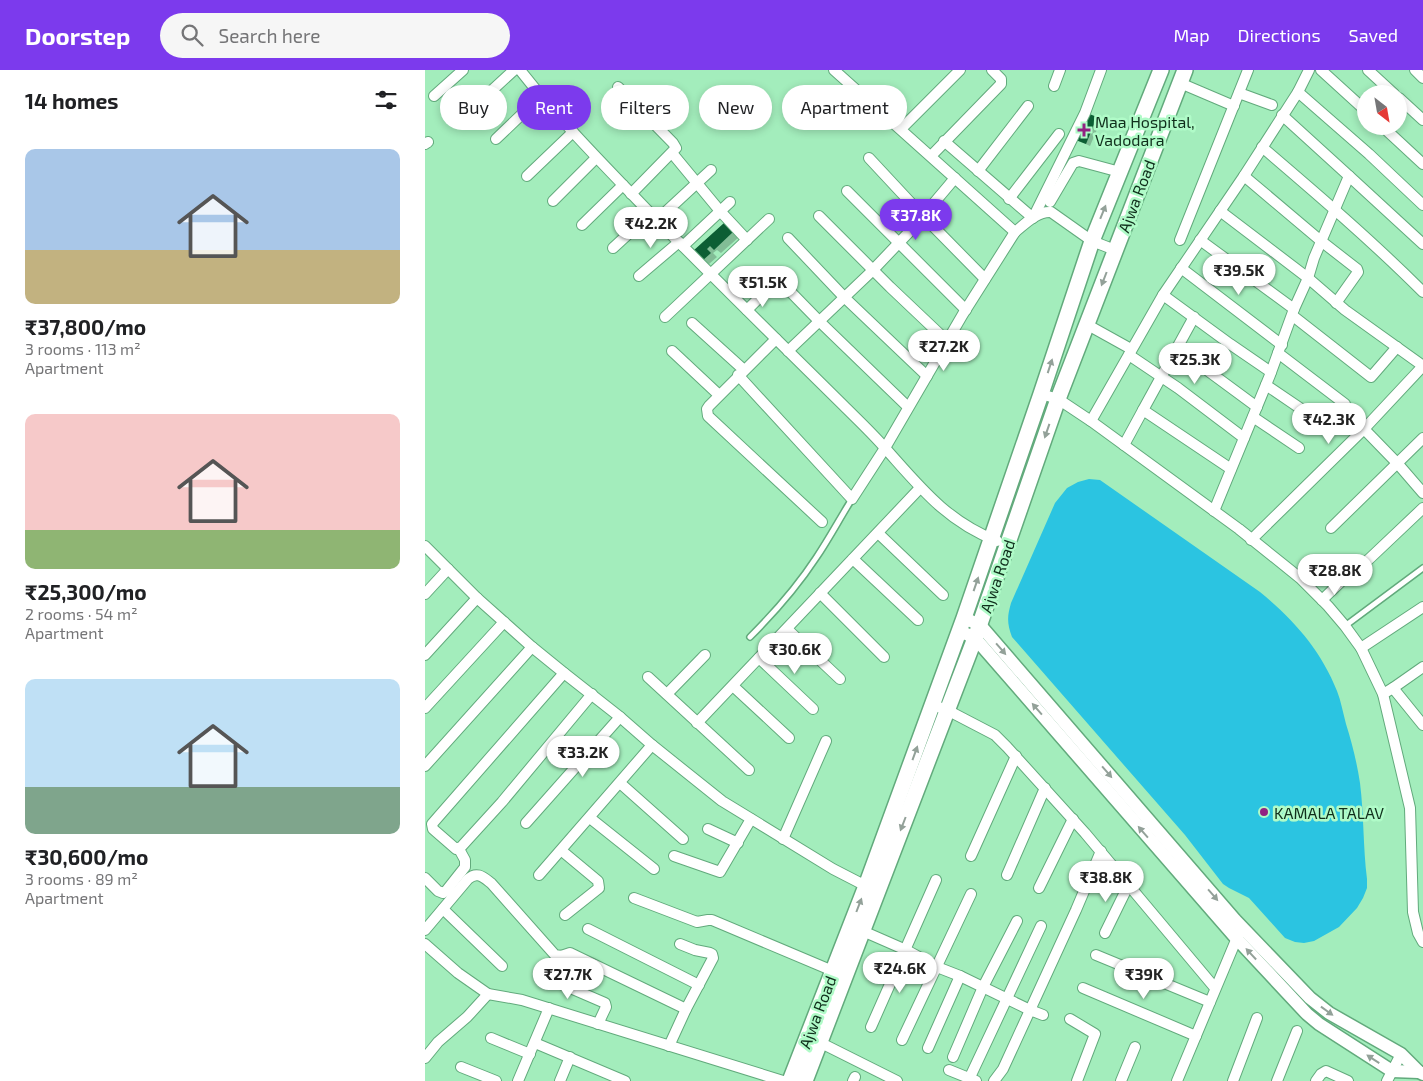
<!DOCTYPE html>
<html lang="en">
<head>
<meta charset="utf-8">
<style>
  :root { --surface:#fff; --page:#f6f6f6; --text:#202124; --muted:#757577; --accent:#7c3aed }
  body { margin:0; font-family:"Exo 2",sans-serif; background:var(--page); color:var(--text); height:100vh; display:flex; flex-direction:column; font-size:19px; white-space:nowrap }
  * { box-sizing:border-box; margin:0 }
  p { font-size:16px; color:var(--muted) }
  .icon { flex:none; width:28px; height:28px; fill:none; stroke:currentColor; stroke-width:2; stroke-linecap:round; stroke-linejoin:round }
  .map { position:relative; flex:1; overflow:hidden }
  .side { display:flex; flex-direction:column; background:var(--surface); width:425px }
  .side>* { flex:none }
  .hud { position:absolute; left:15px; top:15px; width:475px; height:45px; display:flex; gap:10px }
  .needle { width:32px; rotate:149deg }
  .controls { position:absolute; left:932px; top:15px; display:grid; gap:10px }
  .controls a { display:grid; place-items:center; width:50px; height:50px; border-radius:50%; background:var(--surface); box-shadow:0 2px 8px #0003; font-size:25px }
  .price { position:absolute; translate:-50% -42px; padding:0 11px; border-radius:18px; background:#fff; color:#222; font-size:16px; line-height:32px; filter:drop-shadow(0 1px 2px #0008) }
  .price::after { content:''; position:absolute; left:50%; top:30px; width:15px; height:11px; margin-left:-8px; background:inherit; clip-path:polygon(0 0,100% 0,50% 100%) }
  .price.current { background:var(--accent); color:#fff }
  ul { padding:0; list-style:none }
  li { display:grid; align-content:center; gap:10px; height:265px; padding:0 25px }
  li span { display:grid; place-items:center; height:155px; border-radius:10px; color:#555 }
  li>.icon { margin-inline-start:auto }
  span .icon { width:90px; height:90px; fill:#fffc; stroke-width:1 }
  li b { font-size:21px }
  h2 { display:flex; justify-content:space-between; align-items:center; height:60px; padding:0 25px; font-size:21px }
  .chip { padding:0 18px; border-radius:22px; background:var(--surface); box-shadow:0 2px 8px #0003; font-size:18px; line-height:45px }
  .chip.current { background:var(--accent); color:#fff }
  header { display:flex; align-items:center; gap:30px; box-sizing:border-box; height:70px; padding:0 25px; background:var(--accent); color:#fff }
  header strong { font-size:24px }
  nav { display:flex; gap:28px; margin-inline-start:auto; font-size:18px }
  .search { width:350px; height:45px; background:var(--page); display:flex; align-items:center; gap:12px; box-sizing:border-box; padding:0 18px; border-radius:28px; color:var(--muted); font-size:19px }
  main { display:flex; flex:1; min-height:0 }
  .map>svg:first-child { display:block }
  .water { fill:#2bc4e1 }
  .shadow { fill:#0003 }
  .building { fill:#0c5e34 }
  .lines { fill:none; stroke-linecap:round; stroke-linejoin:round }
  .service-casing { stroke:#62aa7c; stroke-width:8 }
  .minor-casing { stroke:#62aa7c; stroke-width:12 }
  .tertiary-casing { stroke:#62aa7c; stroke-width:15 }
  .primary-casing { stroke:#62aa7c; stroke-width:18 }
  .service { stroke:#fff; stroke-width:5 }
  .minor { stroke:#fff; stroke-width:10 }
  .tertiary { stroke:#fff; stroke-width:12 }
  .primary { stroke:#fff; stroke-width:15 }
  .oneway { fill:#93a199 }
  .poi-dot { fill:#922282; stroke:#b0fbc8; stroke-width:2 }
  .labels { text-anchor:middle; dominant-baseline:central; stroke-width:5; stroke-linejoin:round; paint-order:stroke }
  .poi-label { font-size:16px; fill:#102f1c; stroke:#b0fbc8; text-anchor:start }
  .street-label { font-size:16px; fill:#102f1c; stroke:#b0fbc8 }
</style>
</head>
<body>
<header>
<strong>Doorstep</strong>
<div class="search"><svg class="icon" aria-label="search" viewBox="0 0 24 24"><circle cx="10" cy="10" r="6"/><path d="M15 15l6 6"/></svg>Search here</div>
<nav><a>Map</a><a>Directions</a><a>Saved</a></nav>
</header>
<main>
<section class="side">
<h2>14 homes<svg class="icon" aria-label="filters" viewBox="0 0 24 24"><path d="M4 7h16M4 17h16"/><circle cx="9" cy="7" r="2"/><circle cx="15" cy="17" r="2"/></svg></h2>
<ul>
<li><span style="background:linear-gradient(#a9c7e8 65%,#c2b280 0)"><svg class="icon" aria-label="home" viewBox="0 0 24 24"><path d="M3 11l9-7 9 7M6 9v11h12V9"/></svg></span><div><b>₹37,800/mo</b><p>3 rooms · 113 m²</p><p>Apartment</p></div></li>
<li><span style="background:linear-gradient(#f6c9c9 75%,#8fb573 0)"><svg class="icon" aria-label="home" viewBox="0 0 24 24"><path d="M3 11l9-7 9 7M6 9v11h12V9"/></svg></span><div><b>₹25,300/mo</b><p>2 rooms · 54 m²</p><p>Apartment</p></div></li>
<li><span style="background:linear-gradient(#bfe0f5 70%,#7fa58c 0)"><svg class="icon" aria-label="home" viewBox="0 0 24 24"><path d="M3 11l9-7 9 7M6 9v11h12V9"/></svg></span><div><b>₹30,600/mo</b><p>3 rooms · 89 m²</p><p>Apartment</p></div></li>
</ul>
</section>
<div class="map">
<svg width="998" height="1011" viewBox="0 0 998 1011">
  <rect width="100%" height="100%" fill="#a3edbc"/>
  <path class="water" d="M664,409L675,410L835,522C868,549 896,580 912,621C916,631 918,643 921,654C927,673 932,693 935,713C939,745 938,777 942,809V818L938,828L932,838L914,857L889,871L879,873L870,872L860,868L824,828L804,818L798,814L760,765L587,567C582,553 582,547 586,533L630,433L642,418L653,412Z"/>
  <g class="shadow">
    <path d="M671,48L676,50L665,76L654,71Z"/>
    <path d="M299,154L306,158L314,167L296,183L292,180L288,183L292,187L284,194L278,190L270,181Z"/>
  </g>
  <g class="building">
    <path d="M662,43L672,47L661,74L648,69Z"/>
    <path d="M299,153L308,162L289,180L285,176L282,179L286,183L277,191L268,181Z"/>
  </g>
  <g class="lines">
    <defs>
      <g id="service">
        <path d="M920,556L998,498"/>
        <path d="M325,567C349,543 372,517 391,488C404,469 415,448 427,429"/>
      </g>
      <g id="minor">
        <path d="M95,0C135,51 180,96 225,143C288,207 353,271 418,335C432,349 447,363 460,378C495,417 521,451 572,471"/>
        <path d="M409,0L590,162C600,154 612,141 626,142L667,171L690,180"/>
        <path d="M896,0L941,41"/>
        <path d="M943,0L969,24"/>
        <path d="M990,0L998,8"/>
        <path d="M755,13L809,36"/>
        <path d="M629,16L635,0"/>
        <path d="M193,17L248,73L251,78L206,124"/>
        <path d="M873,22L944,84L998,135"/>
        <path d="M814,23L847,35"/>
        <path d="M9,26L38,0"/>
        <path d="M974,28L998,50"/>
        <path d="M37,48L89,0"/>
        <path d="M957,56L998,94"/>
        <path d="M476,59L535,0"/>
        <path d="M71,69L116,26"/>
        <path d="M519,71L608,148L660,43L676,0"/>
        <path d="M0,74L3,72"/>
        <path d="M837,77C892,124 947,171 998,222"/>
        <path d="M247,83L295,141L322,170"/>
        <path d="M506,86L576,14V9L567,0"/>
        <path d="M444,88L498,146L560,209"/>
        <path d="M553,101L603,36"/>
        <path d="M102,106L148,62"/>
        <path d="M819,106L896,171L932,199L933,202L911,233"/>
        <path d="M924,106L998,174"/>
        <path d="M422,121L541,240"/>
        <path d="M584,129L634,64"/>
        <path d="M128,131L171,88"/>
        <path d="M625,132L648,93L654,91L695,102"/>
        <path d="M795,141L883,208L920,240L998,296L939,359L826,470"/>
        <path d="M394,146L465,217L522,271"/>
        <path d="M232,150L286,100"/>
        <path d="M157,155L198,115"/>
        <path d="M363,168L419,227L502,306"/>
        <path d="M755,170L823,0"/>
        <path d="M775,170L869,239"/>
        <path d="M258,176L305,132"/>
        <path d="M188,178L226,143"/>
        <path d="M756,198L857,275"/>
        <path d="M214,206L254,172"/>
        <path d="M738,225L805,274L846,302"/>
        <path d="M322,240L353,209L394,251L483,337"/>
        <path d="M868,246L946,307L972,277"/>
        <path d="M240,247L344,149"/>
        <path d="M769,247L718,340L806,399"/>
        <path d="M267,253L319,300"/>
        <path d="M661,254L706,279"/>
        <path d="M351,269L284,336L282,339L283,346L397,452"/>
        <path d="M752,278L832,337"/>
        <path d="M247,281L294,325"/>
        <path d="M363,281L446,202L487,159L530,108"/>
        <path d="M853,283L920,334"/>
        <path d="M704,285L753,318L819,368"/>
        <path d="M313,305L427,429L460,378L538,244L590,162"/>
        <path d="M841,315L888,347"/>
        <path d="M616,324L633,329L666,351L814,459L875,508L903,536L920,556L936,578L958,624L985,738L988,842L993,863L998,872"/>
        <path d="M828,347L874,378"/>
        <path d="M666,351L738,225L819,106L873,22L884,0"/>
        <path d="M939,359L973,394L998,423"/>
        <path d="M699,375L718,340"/>
        <path d="M789,441L845,305L869,239L883,208L889,188L924,106L857,45"/>
        <path d="M906,458L998,368"/>
        <path d="M453,463L518,525"/>
        <path d="M0,476L52,528L107,577L139,603L195,647L227,675L297,731L408,799L441,816"/>
        <path d="M428,489L493,550"/>
        <path d="M395,523L459,587"/>
        <path d="M0,524L23,499"/>
        <path d="M897,530L927,501L941,492L998,438"/>
        <path d="M362,559L415,609"/>
        <path d="M936,578L998,537"/>
        <path d="M0,585L52,528"/>
        <path d="M334,588L388,639"/>
        <path d="M139,603L7,754L8,759L31,779L36,777L77,732L167,624"/>
        <path d="M223,607L324,700"/>
        <path d="M308,616L364,668"/>
        <path d="M968,618L998,597"/>
        <path d="M242,624L280,585"/>
        <path d="M958,624L968,618L998,655"/>
        <path d="M508,635L522,640L570,665L582,677L660,763L790,918"/>
        <path d="M0,638L79,552"/>
        <path d="M272,653L495,418"/>
        <path d="M0,696L107,577"/>
        <path d="M195,713L258,769"/>
        <path d="M165,748L229,799"/>
        <path d="M101,753L195,647"/>
        <path d="M283,759L313,773"/>
        <path d="M358,769L401,671"/>
        <path d="M137,781L173,811L174,818L140,845"/>
        <path d="M249,786L295,802L326,749"/>
        <path d="M546,786L591,686"/>
        <path d="M114,805L227,675"/>
        <path d="M582,805L620,718"/>
        <path d="M0,808L13,821L18,823L21,821L40,797V790L34,779"/>
        <path d="M614,818L648,749"/>
        <path d="M209,828L272,852L283,850H287L408,901"/>
        <path d="M18,839L77,896"/>
        <path d="M163,859L274,915"/>
        <path d="M433,859L481,880L512,897L535,906L605,940L618,945"/>
        <path d="M0,860L43,809C52,801 58,807 66,813L130,885L136,886L145,883L261,939"/>
        <path d="M680,863L704,814"/>
        <path d="M0,874L33,903L63,924L97,930L358,1011"/>
        <path d="M671,885L785,932"/>
        <path d="M120,903L136,914L180,933L181,937L173,954"/>
        <path d="M658,918L771,966"/>
        <path d="M645,949L670,964L652,1011"/>
        <path d="M446,957L511,810"/>
        <path d="M66,968L105,984"/>
        <path d="M390,970L472,1011"/>
        <path d="M477,970L546,824"/>
        <path d="M110,973L200,1011"/>
        <path d="M244,976L261,939L288,888L287,884L285,883L270,880L255,874"/>
        <path d="M503,978L535,906"/>
        <path d="M528,987L558,917L592,851"/>
        <path d="M0,988L13,972L42,947L63,924"/>
        <path d="M36,997L71,1011"/>
        <path d="M524,1000L551,1011"/>
        <path d="M546,1005L616,856"/>
        <path d="M93,1011L124,938"/>
        <path d="M135,1011L145,987"/>
        <path d="M428,1011L430,1007"/>
        <path d="M569,1011L578,999L651,840L676,781"/>
        <path d="M696,1011L710,977"/>
        <path d="M752,1011L814,863"/>
        <path d="M808,1011L832,948"/>
        <path d="M852,1011L872,961"/>
        <path d="M891,1011L896,1004L901,1001L923,1011"/>
        <path d="M962,1011L976,984"/>
      </g>
      <g id="tertiary">
        <path d="M539,548L555,555L810,850L885,928L904,943L976,984L994,1002"/>
        <path d="M535,561L550,568L811,868L882,944L894,954L967,1001L994,1002L998,1004"/>
      </g>
      <g id="primary">
        <path d="M365,1011L441,816L539,548L616,324L667,171L736,0"/>
        <path d="M380,1011L550,568L633,329L760,0"/>
      </g>
    </defs>
    <use href="#service" class="service-casing"/>
    <use href="#minor" class="minor-casing"/>
    <use href="#tertiary" class="tertiary-casing"/>
    <use href="#primary" class="primary-casing"/>
    <use href="#service" class="service"/>
    <use href="#minor" class="minor"/>
    <use href="#tertiary" class="tertiary"/>
    <use href="#primary" class="primary"/>
  </g>
  <defs><path id="oneway-solid" d="M-6-.8H1V-3.2L6.5 0L1 3.2V.8H-6Z" transform="scale(1.25)"/></defs>
  <g class="oneway">
    <use href="#oneway-solid" transform="translate(678 142) rotate(-68)"/>
    <use href="#oneway-solid" transform="translate(679 209) rotate(111)"/>
    <use href="#oneway-solid" transform="translate(625 296) rotate(-72)"/>
    <use href="#oneway-solid" transform="translate(622 361) rotate(109)"/>
    <use href="#oneway-solid" transform="translate(551 514) rotate(-71)"/>
    <use href="#oneway-solid" transform="translate(576 579) rotate(49)"/>
    <use href="#oneway-solid" transform="translate(612 639) rotate(-131)"/>
    <use href="#oneway-solid" transform="translate(490 683) rotate(-70)"/>
    <use href="#oneway-solid" transform="translate(682 702) rotate(49)"/>
    <use href="#oneway-solid" transform="translate(478 754) rotate(111)"/>
    <use href="#oneway-solid" transform="translate(718 762) rotate(-131)"/>
    <use href="#oneway-solid" transform="translate(788 825) rotate(49)"/>
    <use href="#oneway-solid" transform="translate(434 835) rotate(-69)"/>
    <use href="#oneway-solid" transform="translate(826 884) rotate(-133)"/>
    <use href="#oneway-solid" transform="translate(902 941) rotate(36)"/>
    <use href="#oneway-solid" transform="translate(948 989) rotate(-147)"/>
  </g>
  <g class="poi-dot">
    <path d="M656.5 52.5h5v5h5v5h-5v5h-5v-5h-5v-5h5z"/>
    <circle cx="839" cy="742" r="5"/>
  </g>
  <g class="labels">
    <g class="poi-label">
      <text x="670" y="51">Maa Hospital,<tspan x="670" dy="18">Vadodara</tspan></text>
      <text x="849" y="742">KAMALA TALAV</text>
    </g>
    <g class="street-label">
      <text transform="translate(711 126) rotate(-69)">Ajwa Road</text>
      <text transform="translate(572 506) rotate(-71)">Ajwa Road</text>
      <text transform="translate(392 942) rotate(-69)">Ajwa Road</text>
    </g>
  </g>
</svg>
<div class="controls">
<a><svg class="needle" viewBox="-14 -14 28 28"><path d="M0-13l5 13h-10z" fill="#e53935"/><path d="M0 13l5-13h-10z" fill="#757577"/></svg></a>
</div>
<b class="price current" style="left:491px;top:171px">₹37.8K</b>
<b class="price" style="left:226px;top:179px">₹42.2K</b>
<b class="price" style="left:814px;top:226px">₹39.5K</b>
<b class="price" style="left:338px;top:238px">₹51.5K</b>
<b class="price" style="left:519px;top:302px">₹27.2K</b>
<b class="price" style="left:770px;top:315px">₹25.3K</b>
<b class="price" style="left:904px;top:375px">₹42.3K</b>
<b class="price" style="left:910px;top:526px">₹28.8K</b>
<b class="price" style="left:370px;top:605px">₹30.6K</b>
<b class="price" style="left:158px;top:708px">₹33.2K</b>
<b class="price" style="left:681px;top:833px">₹38.8K</b>
<b class="price" style="left:475px;top:924px">₹24.6K</b>
<b class="price" style="left:143px;top:930px">₹27.7K</b>
<b class="price" style="left:719px;top:930px">₹39K</b>
<div class="hud">
<a class="chip">Buy</a>
<a class="chip current">Rent</a>
<a class="chip">Filters</a>
<a class="chip">New</a>
<a class="chip">Apartment</a>
</div>
</div>
</main>
</body>
</html>
